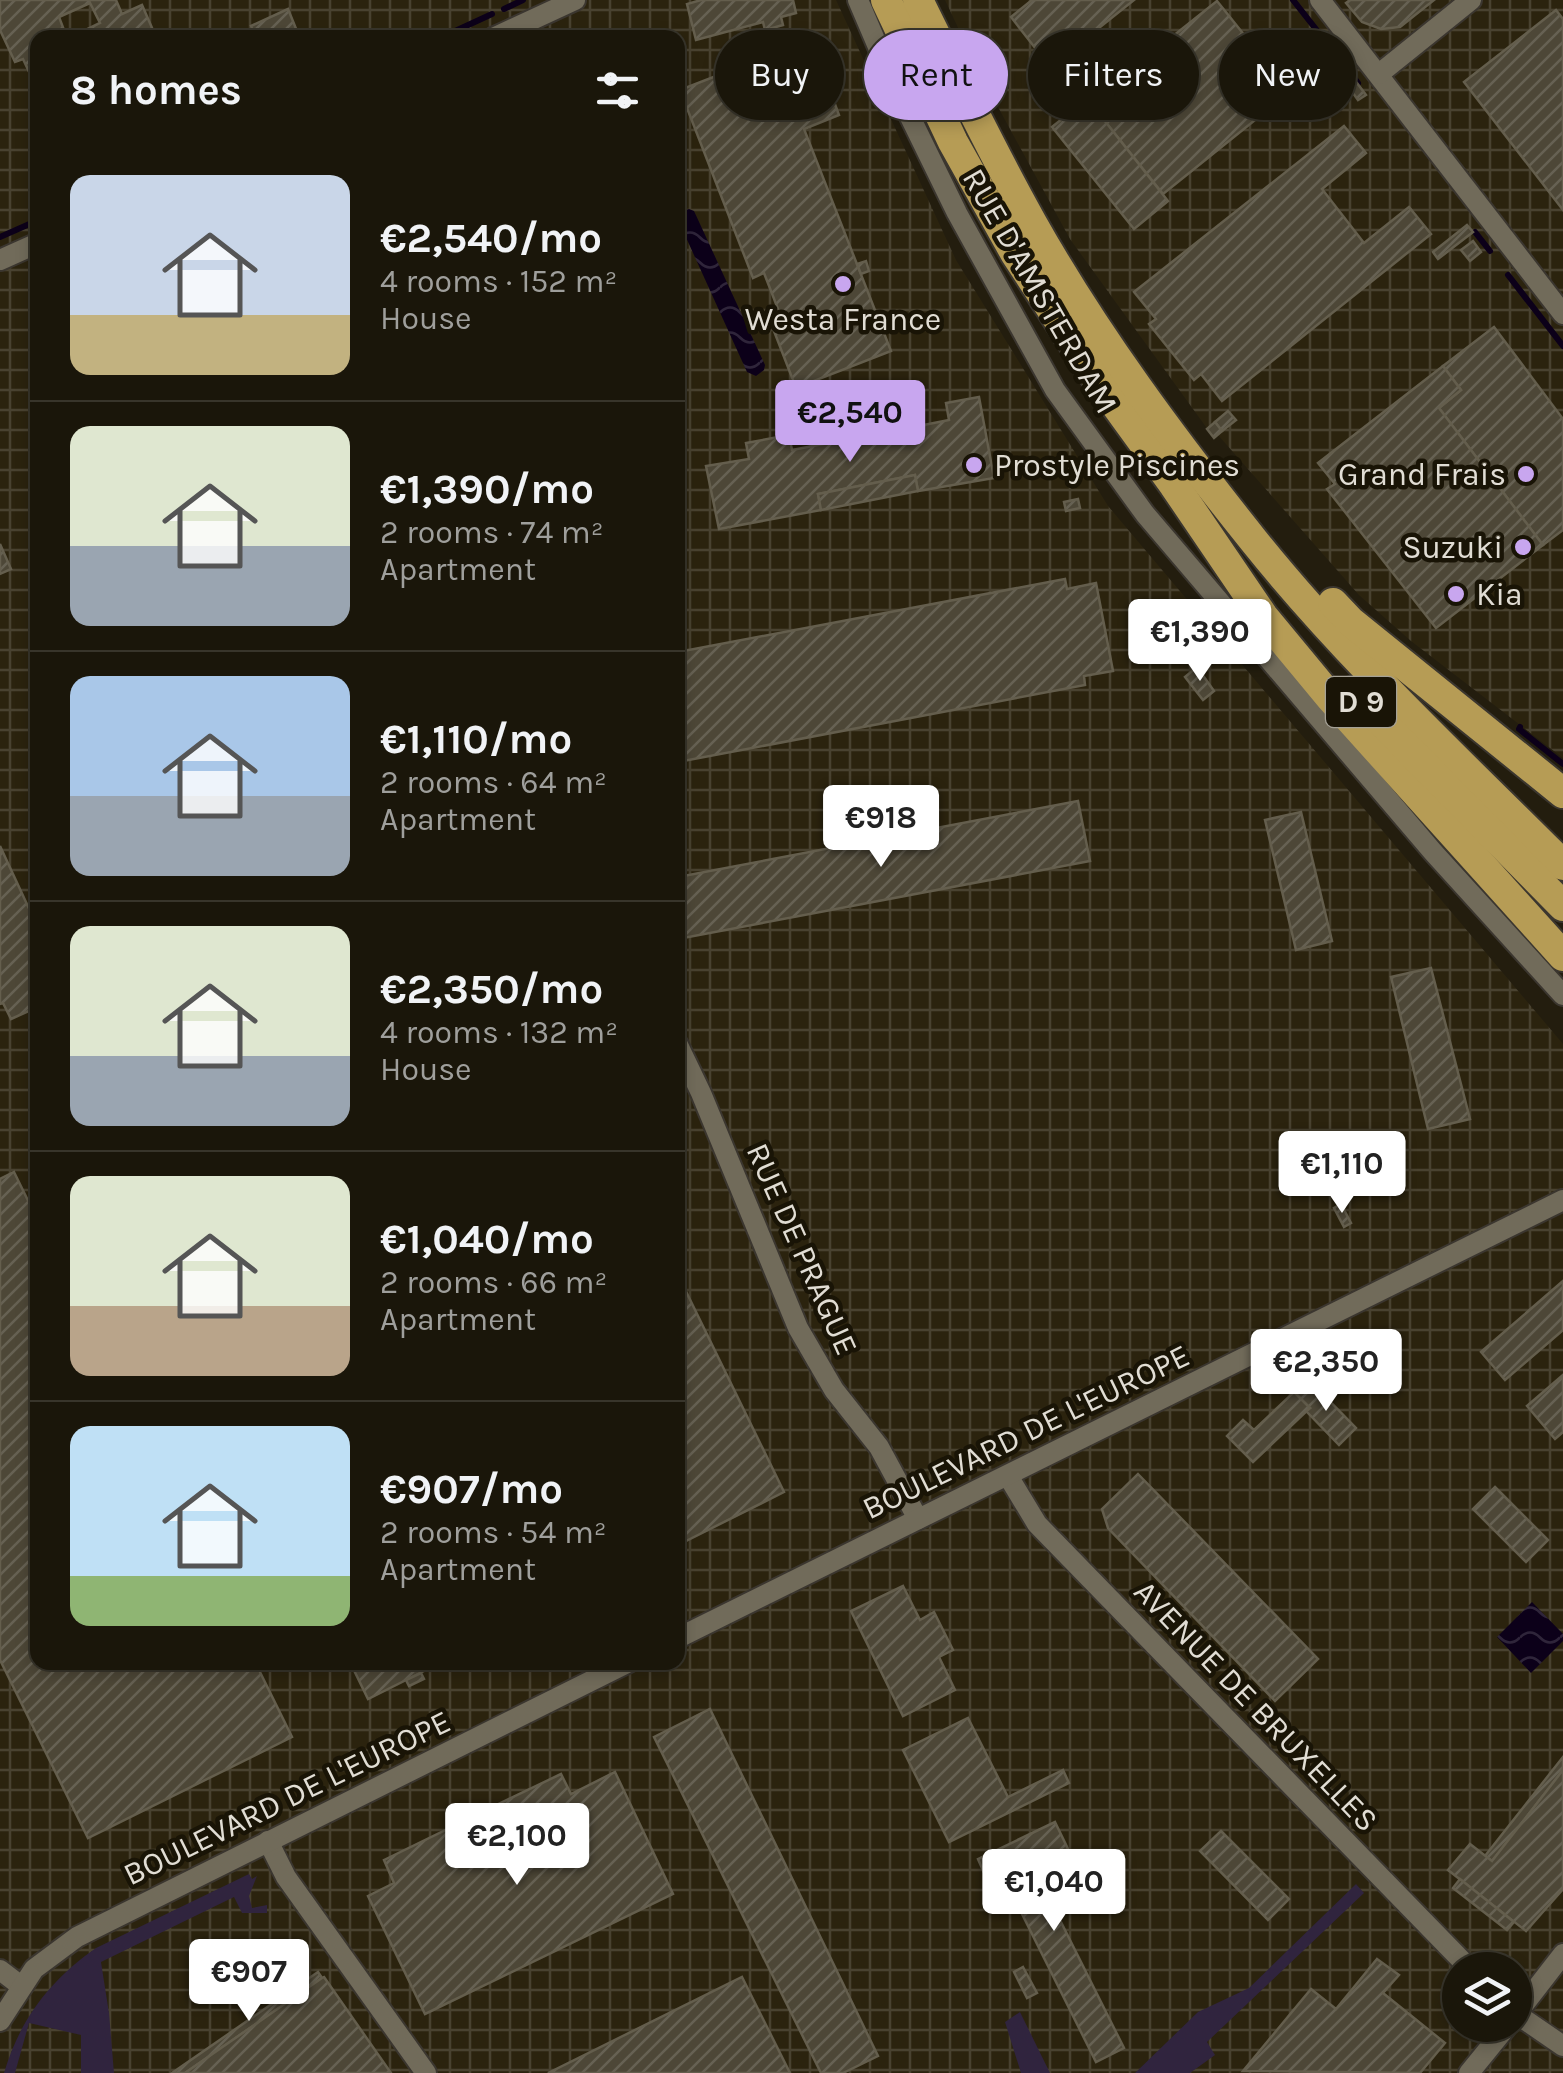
<!DOCTYPE html>
<html lang="en">
<head>
<meta charset="utf-8">
<style>
  :root { --surface:#1a160a; --page:#272318; --text:#f1f3f6; --muted:#9f9f9c; --line:#38352b; --accent:#c8a6ef }
  body { margin:0; font-family:Karla,sans-serif; background:var(--page); color:var(--text); height:100vh; display:flex; flex-direction:column; font-size:38px; white-space:nowrap }
  * { box-sizing:border-box; margin:0 }
  p { font-size:32px; color:var(--muted) }
  .icon { flex:none; width:55px; height:55px; fill:none; stroke:currentColor; stroke-width:2; stroke-linecap:round; stroke-linejoin:round }
  .map { position:relative; flex:1; overflow:hidden }
  .side { position:absolute; left:30px; top:30px; width:655px; height:1640px; display:flex; flex-direction:column; background:var(--surface); border-radius:20px; box-shadow:0 5px 15px #0003,0 0 0 2px var(--line) }
  .side>* { flex:none }
  .hud { position:absolute; left:715px; top:30px; width:698px; height:90px; display:flex; gap:20px }
  .buttons { position:absolute; left:1442px; top:1952px; display:grid; gap:20px }
  .buttons a { display:grid; place-items:center; width:90px; height:90px; border-radius:50%; background:var(--surface); box-shadow:0 5px 15px #0003,0 0 0 2px var(--line); font-size:50px }
  .price { position:absolute; translate:-50% -85px; padding:0 22px; border-radius:10px; background:#fff; color:#222; font-size:32px; line-height:65px; filter:drop-shadow(0 2px 5px #0008) }
  .price::after { content:''; position:absolute; left:50%; top:60px; width:30px; height:22px; margin-left:-15px; background:inherit; clip-path:polygon(0 0,100% 0,50% 100%) }
  .price.current { background:var(--accent); color:#111 }
  ul { padding:0; list-style:none }
  li { display:flex; align-items:center; gap:30px; height:250px; padding:0 40px }
  li+li { border-top:2px solid var(--line) }
  li span { display:grid; place-items:center; flex:none; width:280px; height:200px; border-radius:20px; color:#555 }
  li>.icon { margin-inline-start:auto }
  span .icon { width:120px; height:120px; fill:#fffc; stroke-width:1 }
  li b { font-size:42px }
  h2 { display:flex; justify-content:space-between; align-items:center; height:120px; padding:0 40px; font-size:42px }
  .pill { padding:0 35px; border-radius:45px; background:var(--surface); box-shadow:0 5px 15px #0003,0 0 0 2px var(--line); font-size:35px; line-height:90px }
  .pill.current { background:var(--accent); color:#111 }
  .map>svg:first-child { display:block }
  .industrial { fill:url(#industrial-grid); fill-rule:evenodd }
  .grass { fill:#30243e }
  .water { fill:url(#water-waves) }
  .lines { fill:none; stroke-linecap:round; stroke-linejoin:round }
  .stream { stroke:#0c0019; stroke-width:6 }
  .building { fill:url(#building-hatch); stroke:#645e4d; stroke-width:2.5 }
  .minor-casing { stroke:#3b362f; stroke-width:24 }
  .highway-casing { stroke:#3b362f; stroke-width:34 }
  .minor { stroke:#716b5a; stroke-width:20 }
  .highway { stroke:#b69c55; stroke-width:30 }
  .poi-dot { fill:#c8a6ef; stroke:#191406; stroke-width:4 }
  .labels { text-anchor:middle; dominant-baseline:central; stroke-width:9; stroke-linejoin:round; paint-order:stroke }
  .shield { fill:#191406; stroke:#a5a196; stroke-width:2.5 }
  .shield-label { font-size:30px; font-weight:bold; fill:#e1ddd4 }
  .street-label { font-size:32px; fill:#e1ddd4; stroke:#191406 }
  .poi-label { font-size:32px; fill:#e1ddd4; stroke:#191406; text-anchor:start }
</style>
</head>
<body>
<div class="map">
<svg width="1563" height="2073" viewBox="0 0 1563 2073">
  <defs>
    <pattern id="industrial-grid" width="8" height="8" patternUnits="userSpaceOnUse" patternTransform="scale(2.5)"><rect width="8" height="8" fill="#2b230e"/><path d="M0 4h8M4 0v8" fill="none" stroke="#494230"/></pattern>
    <pattern id="water-waves" width="16" height="10" patternUnits="userSpaceOnUse" patternTransform="scale(2.5)"><rect width="16" height="10" fill="#0c0019"/><path d="M0 5q4-4 8 0t8 0" fill="none" stroke="#2f253a"/></pattern>
    <pattern id="building-hatch" width="6" height="6" patternUnits="userSpaceOnUse" patternTransform="scale(2.5)"><rect width="6" height="6" fill="#4d4737"/><path d="M-1 1l2-2M0 6l6-6M5 7l2-2" fill="none" stroke="#666153"/></pattern>
  </defs>
  <rect width="100%" height="100%" fill="#231d0e"/>
  <g class="industrial">
    <path d="M0,0H836L956,260L1108,506L1563,1044V2073H0ZM38,38H678V1662H38ZM1460,1970H1515V2025H1460Z"/>
    <path d="M945,0H1563V758L1411,641L1359,595L1218,435L1214,438L1070,239L980,74Z"/>
  </g>
  <g class="grass">
    <path d="M249,1874L252,1879L257,1876L249,1896L252,1908L267,1905V1913H242L234,1897L101,1962L109,2013L114,2073H81V2035L29,2023L15,2073H4C20,2019 50,1980 96,1948Z"/>
    <path d="M1356,1884L1364,1893L1207,2042L1215,2055L1190,2073H1135L1198,2012L1249,1988Z"/>
    <path d="M1020,2012L1050,2073H1021L1005,2022Z"/>
  </g>
  <g class="water">
    <path d="M689,209L694,211L765,365L764,370L756,376L747,372L679,222L683,211Z"/>
    <path d="M1532,1602L1563,1634V1641L1531,1673L1497,1637Z"/>
  </g>
  <g class="lines">
    <g class="stream">
      <path d="M1293,0L1319,33"/>
      <path d="M504,9L523,0"/>
      <path d="M440,38L492,14"/>
      <path d="M1342,62L1358,83"/>
      <path d="M1475,232L1490,251"/>
      <path d="M0,237L34,222"/>
      <path d="M1508,275L1563,346"/>
      <path d="M1520,727L1519,729L1563,764"/>
    </g>
  </g>
  <g class="building">
    <path d="M0,0H116L122,14L142,5L156,37L69,38L100,23L90,3L59,17L67,38H38V91L23,59L15,62L0,30Z"/>
    <path d="M701,0H793L796,13L781,17L783,25L765,30L763,22L696,40L687,4Z"/>
    <path d="M1032,0H1134L1050,67L1011,17Z"/>
    <path d="M1350,0H1434L1400,27L1381,29L1362,22L1346,3Z"/>
    <path d="M1217,1L1290,92L1163,194L1104,120L1157,77L1143,60Z"/>
    <path d="M288,9L299,36L256,38L251,26Z"/>
    <path d="M1556,10L1563,19V210L1464,82Z"/>
    <path d="M811,39L839,115L804,129L891,351L796,388L767,313L778,309L764,273L753,278L680,90Z"/>
    <path d="M1143,60L1157,77L1104,120L1168,201L1134,229L1052,127L1087,99L1090,103Z"/>
    <path d="M1357,83L1366,95L1358,100L1353,93L1337,106L1334,102Z"/>
    <path d="M1344,126L1366,153L1322,189L1364,243L1409,207L1431,234L1222,401L1201,374L1194,380L1149,324L1156,319L1134,292Z"/>
    <path d="M1467,225L1473,232L1438,259L1433,252Z"/>
    <path d="M1473,241L1481,252L1470,261L1461,250Z"/>
    <path d="M866,261L869,271L861,274L857,264Z"/>
    <path d="M1494,327L1563,419V530L1543,545L1439,408L1461,390L1443,366Z"/>
    <path d="M1443,366L1461,390L1439,408L1543,545L1436,628L1327,489L1335,484L1318,463Z"/>
    <path d="M979,397L994,478L918,491L915,475L818,494L821,510L719,529L706,466L749,459L746,443L789,435L792,450L849,439L846,426L891,417L893,431L949,420L946,403Z"/>
    <path d="M1228,411L1236,420L1222,431L1215,422Z"/>
    <path d="M1215,422L1222,431L1214,438L1207,429Z"/>
    <path d="M915,475L918,491L821,510L818,494Z"/>
    <path d="M1078,499L1080,508L1066,511L1064,502Z"/>
    <path d="M0,544L11,569L0,574Z"/>
    <path d="M1065,579L1067,589L1096,583L1113,671L1084,676L1085,685L678,762V652Z"/>
    <path d="M1197,667L1214,691L1203,700L1185,677Z"/>
    <path d="M1078,801L1090,861L678,939V877Z"/>
    <path d="M1301,812L1332,941L1296,950L1265,820Z"/>
    <path d="M866,831L868,841L836,847L834,837Z"/>
    <path d="M0,846L38,928V1007L11,1019L3,1003L0,1004Z"/>
    <path d="M1431,968L1470,1119L1428,1129L1391,977Z"/>
    <path d="M14,1172L38,1221V1662H255L292,1737L88,1838L0,1660V1179Z"/>
    <path d="M1341,1204L1351,1223L1344,1227L1334,1208Z"/>
    <path d="M678,1275L784,1492L678,1545Z"/>
    <path d="M1563,1281V1330L1505,1380L1481,1352Z"/>
    <path d="M1563,1375V1432L1555,1439L1527,1406Z"/>
    <path d="M1313,1384L1356,1428L1339,1445L1306,1411L1310,1408L1294,1392Z"/>
    <path d="M1294,1392L1310,1408L1253,1462L1227,1436L1243,1420L1254,1430Z"/>
    <path d="M1138,1474L1318,1659L1275,1701L1108,1528L1102,1509Z"/>
    <path d="M1495,1487L1548,1540L1526,1562L1473,1509Z"/>
    <path d="M903,1586L920,1620L934,1612L953,1650L939,1657L955,1690L903,1716L851,1611Z"/>
    <path d="M350,1662H442L368,1699Z"/>
    <path d="M421,1673L424,1679L409,1686L406,1680Z"/>
    <path d="M710,1709L878,2056L843,2073H821L654,1737Z"/>
    <path d="M968,1718L1008,1797L1063,1770L1069,1783L949,1842L903,1750Z"/>
    <path d="M1563,1757V1770L1492,1861L1485,1856Z"/>
    <path d="M1563,1770V1889L1526,1931L1448,1870L1470,1844L1492,1861Z"/>
    <path d="M615,1772L673,1894L425,2014L368,1896L394,1883L384,1860L454,1826L465,1848L498,1831L488,1809L561,1774L571,1794Z"/>
    <path d="M1055,1822L1068,1849L1033,1866L1124,2048L1096,2062L999,1868L985,1875L978,1859Z"/>
    <path d="M1221,1831L1289,1899L1268,1920L1200,1851Z"/>
    <path d="M1460,1879L1514,1922L1507,1930L1453,1888Z"/>
    <path d="M1377,1959L1399,1975L1383,1993L1445,2043L1420,2073L1243,2071L1311,1989L1336,2009Z"/>
    <path d="M1023,1967L1037,1993L1027,1998L1014,1972Z"/>
    <path d="M318,1972L322,1978L185,2073H172Z"/>
    <path d="M324,1977L391,2073H185L322,1978Z"/>
    <path d="M742,1977L790,2073H548Z"/>
  </g>
  <g class="lines">
    <defs>
      <g id="minor">
        <path d="M858,0L893,82L957,213L1055,390L1145,514L1433,852L1563,995"/>
        <path d="M1320,0L1563,314"/>
        <path d="M493,38L575,0"/>
        <path d="M1379,74L1471,0"/>
        <path d="M0,260L38,243"/>
        <path d="M678,1045L701,1093L798,1328L834,1390L879,1447L918,1519"/>
        <path d="M1008,1476L1037,1524L1471,1970"/>
        <path d="M678,1638L1563,1200"/>
        <path d="M268,1841L286,1877L426,2073"/>
        <path d="M0,1970L21,1986"/>
        <path d="M1515,2013L1563,2046"/>
        <path d="M1515,2016L1563,1954"/>
        <path d="M0,2021L34,1969L77,1937L629,1662"/>
        <path d="M1469,2073L1508,2025"/>
      </g>
      <g id="highway">
        <path d="M886,0L953,142L1015,253L1097,379L1174,485L1263,616L1330,697L1563,956"/>
        <path d="M918,0C955,75 991,150 1032,223C1095,335 1174,441 1254,541C1347,657 1458,760 1563,865"/>
        <path d="M1333,603L1351,622L1563,793"/>
        <path d="M1352,692L1563,906"/>
      </g>
    </defs>
    <use href="#minor" class="minor-casing"/>
    <use href="#highway" class="highway-casing"/>
    <use href="#minor" class="minor"/>
    <use href="#highway" class="highway"/>
  </g>
  <g class="poi-dot">
    <circle cx="843" cy="284" r="10"/>
    <circle cx="974" cy="465" r="10"/>
    <circle cx="1526" cy="474" r="10"/>
    <circle cx="1523" cy="547" r="10"/>
    <circle cx="1456" cy="594" r="10"/>
  </g>
  <g class="labels">
    <rect class="shield" x="1326" y="677" width="70" height="50" rx="8"/>
    <g class="shield-label">
      <text x="1361" y="702">D 9</text>
    </g>
    <g class="street-label">
      <text transform="translate(1040 291) rotate(60)">RUE D'AMSTERDAM</text>
      <text transform="translate(802 1249) rotate(66)">RUE DE PRAGUE</text>
      <text transform="translate(1026 1432) rotate(-26)">BOULEVARD DE L'EUROPE</text>
      <text transform="translate(1256 1706) rotate(46)">AVENUE DE BRUXELLES</text>
      <text transform="translate(287 1798) rotate(-26)">BOULEVARD DE L'EUROPE</text>
    </g>
    <g class="poi-label">
      <text x="843" y="319" text-anchor="middle">Westa France</text>
      <text x="994" y="465">Prostyle Piscines</text>
      <text x="1506" y="474" text-anchor="end">Grand Frais</text>
      <text x="1503" y="547" text-anchor="end">Suzuki</text>
      <text x="1476" y="594">Kia</text>
    </g>
  </g>
</svg>
<div class="buttons">
<a><svg class="icon" aria-label="layers" viewBox="0 0 24 24"><path d="M12 4l9 5-9 5-9-5zM3 14l9 5 9-5"/></svg></a>
</div>
<b class="price current" style="left:850px;top:465px">€2,540</b>
<b class="price" style="left:1200px;top:684px">€1,390</b>
<b class="price" style="left:881px;top:870px">€918</b>
<b class="price" style="left:1342px;top:1216px">€1,110</b>
<b class="price" style="left:1326px;top:1414px">€2,350</b>
<b class="price" style="left:517px;top:1888px">€2,100</b>
<b class="price" style="left:1054px;top:1934px">€1,040</b>
<b class="price" style="left:249px;top:2024px">€907</b>
<div class="hud">
<a class="pill">Buy</a>
<a class="pill current">Rent</a>
<a class="pill">Filters</a>
<a class="pill">New</a>
</div>
<section class="side">
<h2>8 homes<svg class="icon" aria-label="filters" viewBox="0 0 24 24"><path d="M4 7h16M4 17h16"/><circle cx="9" cy="7" r="2"/><circle cx="15" cy="17" r="2"/></svg></h2>
<ul>
<li><span style="background:linear-gradient(#c9d6e8 70%,#c2b280 0)"><svg class="icon" aria-label="home" viewBox="0 0 24 24"><path d="M3 11l9-7 9 7M6 9v11h12V9"/></svg></span><div><b>€2,540/mo</b><p>4 rooms · 152 m²</p><p>House</p></div></li>
<li><span style="background:linear-gradient(#dfe7d0 60%,#9aa5b1 0)"><svg class="icon" aria-label="home" viewBox="0 0 24 24"><path d="M3 11l9-7 9 7M6 9v11h12V9"/></svg></span><div><b>€1,390/mo</b><p>2 rooms · 74 m²</p><p>Apartment</p></div></li>
<li><span style="background:linear-gradient(#a9c7e8 60%,#9aa5b1 0)"><svg class="icon" aria-label="home" viewBox="0 0 24 24"><path d="M3 11l9-7 9 7M6 9v11h12V9"/></svg></span><div><b>€1,110/mo</b><p>2 rooms · 64 m²</p><p>Apartment</p></div></li>
<li><span style="background:linear-gradient(#dfe7d0 65%,#9aa5b1 0)"><svg class="icon" aria-label="home" viewBox="0 0 24 24"><path d="M3 11l9-7 9 7M6 9v11h12V9"/></svg></span><div><b>€2,350/mo</b><p>4 rooms · 132 m²</p><p>House</p></div></li>
<li><span style="background:linear-gradient(#dfe7d0 65%,#b9a48a 0)"><svg class="icon" aria-label="home" viewBox="0 0 24 24"><path d="M3 11l9-7 9 7M6 9v11h12V9"/></svg></span><div><b>€1,040/mo</b><p>2 rooms · 66 m²</p><p>Apartment</p></div></li>
<li><span style="background:linear-gradient(#bfe0f5 75%,#8fb573 0)"><svg class="icon" aria-label="home" viewBox="0 0 24 24"><path d="M3 11l9-7 9 7M6 9v11h12V9"/></svg></span><div><b>€907/mo</b><p>2 rooms · 54 m²</p><p>Apartment</p></div></li>
</ul>
</section>
</div>
</body>
</html>
